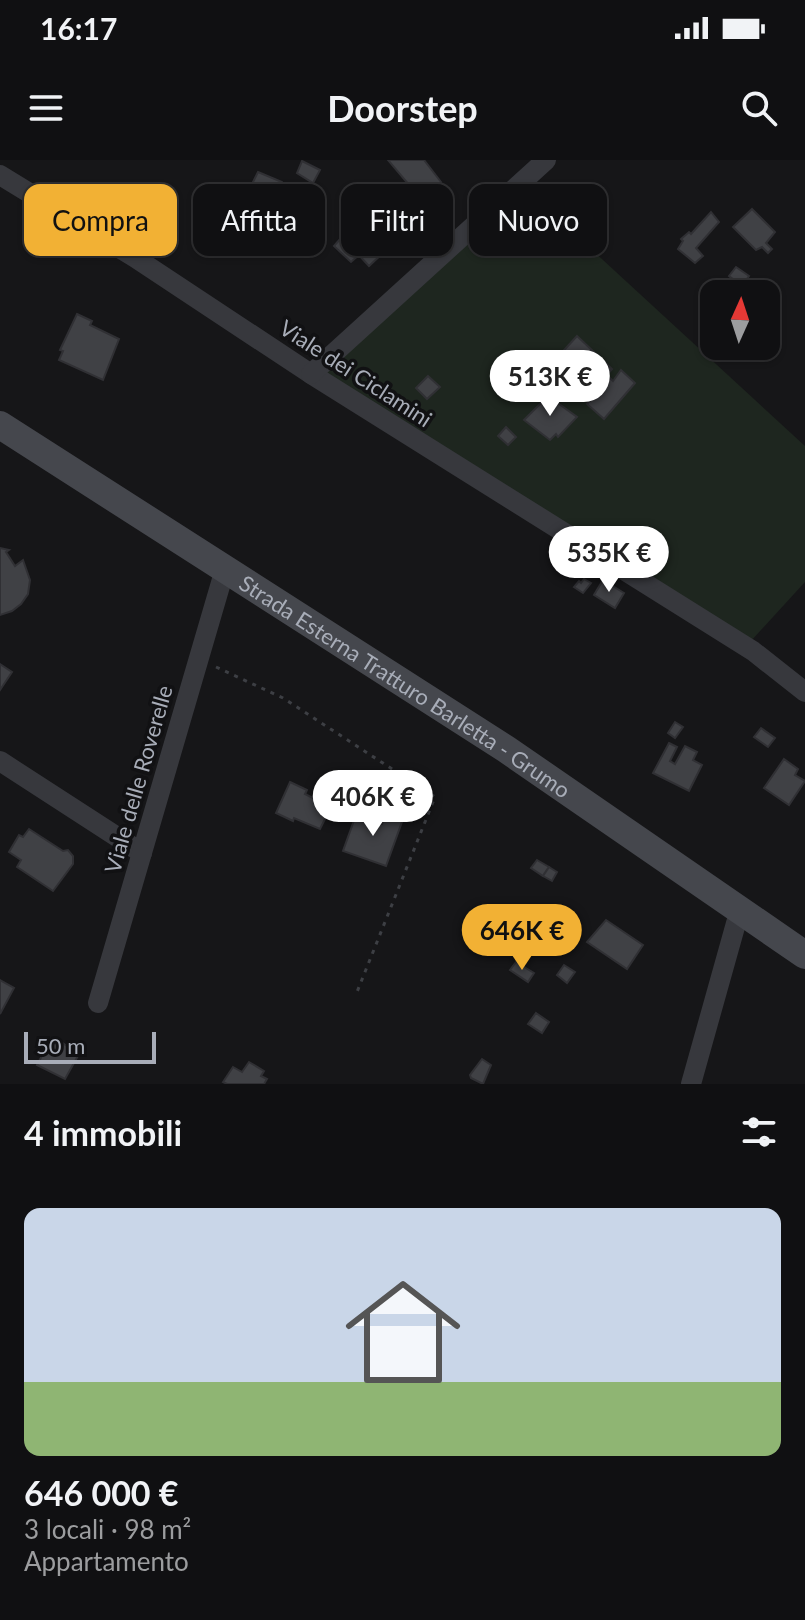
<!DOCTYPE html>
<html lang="it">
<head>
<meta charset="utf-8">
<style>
  :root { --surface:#101012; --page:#19191b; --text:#f1f3f6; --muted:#9c9d9f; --line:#303032; --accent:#f2b134 }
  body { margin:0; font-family:Lato,sans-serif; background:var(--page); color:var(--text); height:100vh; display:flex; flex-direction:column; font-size:30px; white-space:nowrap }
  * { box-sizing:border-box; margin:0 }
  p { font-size:26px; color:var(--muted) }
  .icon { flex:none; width:44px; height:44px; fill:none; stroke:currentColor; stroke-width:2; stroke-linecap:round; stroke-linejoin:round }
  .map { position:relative; height:924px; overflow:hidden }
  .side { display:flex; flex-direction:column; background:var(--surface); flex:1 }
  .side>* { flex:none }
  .guide { position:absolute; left:24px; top:24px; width:758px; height:72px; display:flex; gap:16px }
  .needle { width:52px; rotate:3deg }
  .fabs { position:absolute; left:700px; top:120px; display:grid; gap:16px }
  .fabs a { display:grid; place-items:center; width:80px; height:80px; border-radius:16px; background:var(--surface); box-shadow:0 2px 6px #0004,0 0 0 2px var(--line); font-size:40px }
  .scale { position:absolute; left:24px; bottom:20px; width:132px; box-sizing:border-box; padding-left:8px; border:4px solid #a8adb8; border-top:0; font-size:22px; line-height:28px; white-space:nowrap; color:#a8adb8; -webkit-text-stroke:6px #111113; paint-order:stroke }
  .price { position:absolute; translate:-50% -68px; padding:0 18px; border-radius:28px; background:#fff; color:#222; font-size:26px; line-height:52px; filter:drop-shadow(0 2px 4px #0008) }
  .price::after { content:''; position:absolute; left:50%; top:48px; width:24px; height:18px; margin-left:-12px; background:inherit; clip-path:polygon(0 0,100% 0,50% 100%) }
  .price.current { background:var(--accent); color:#111 }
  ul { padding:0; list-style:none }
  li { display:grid; align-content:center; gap:16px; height:424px; padding:0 24px }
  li+li { border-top:2px solid var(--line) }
  li span { display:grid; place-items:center; height:248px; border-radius:16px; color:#555 }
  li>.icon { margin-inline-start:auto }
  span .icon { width:144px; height:144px; fill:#fffc; stroke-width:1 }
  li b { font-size:34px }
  h2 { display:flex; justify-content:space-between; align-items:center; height:96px; padding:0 24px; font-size:34px }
  .pill { padding:0 28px; border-radius:16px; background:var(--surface); box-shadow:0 2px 6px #0004,0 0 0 2px var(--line); font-size:28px; line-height:72px }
  .pill.current { background:var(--accent); color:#111 }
  .status { display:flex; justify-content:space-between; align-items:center; height:56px; padding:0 40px; background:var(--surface); direction:ltr }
  .status svg { height:22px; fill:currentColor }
  header { display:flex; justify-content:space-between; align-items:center; height:104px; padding:0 24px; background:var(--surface); font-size:36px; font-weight:700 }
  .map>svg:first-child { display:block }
  .green { fill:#1e261f }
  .building { fill:#404145; stroke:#303034; stroke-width:2 }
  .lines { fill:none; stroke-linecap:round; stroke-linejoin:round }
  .path { stroke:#3d3f44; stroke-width:3; stroke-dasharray:4 6; stroke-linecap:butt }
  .street { stroke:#37383d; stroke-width:20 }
  .secondary { stroke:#45474d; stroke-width:28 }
  .labels { text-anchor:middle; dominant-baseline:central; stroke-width:7; stroke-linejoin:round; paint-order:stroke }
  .street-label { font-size:22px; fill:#a8adb8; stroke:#111113 }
</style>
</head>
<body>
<div class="status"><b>16:17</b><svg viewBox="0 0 49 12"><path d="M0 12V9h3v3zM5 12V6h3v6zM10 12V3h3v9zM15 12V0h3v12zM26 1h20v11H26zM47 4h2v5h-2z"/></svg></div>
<header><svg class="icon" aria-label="menu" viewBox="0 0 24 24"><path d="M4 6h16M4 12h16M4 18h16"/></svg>Doorstep<svg class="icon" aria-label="search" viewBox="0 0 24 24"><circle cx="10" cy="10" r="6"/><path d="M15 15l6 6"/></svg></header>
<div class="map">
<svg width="805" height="924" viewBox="0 0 805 924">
  <rect width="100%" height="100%" fill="#161618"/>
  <path class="green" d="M527,30L805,286V422L750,482L323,212Z"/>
  <g class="building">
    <path d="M388,0H424L441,22L421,39Z"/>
    <path d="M302,1L320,10L313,23L297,13Z"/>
    <path d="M258,12L282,22L283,24L279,33L296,43L284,67L257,49L243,72L232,67L242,47L246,50L249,42L244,40Z"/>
    <path d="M752,49L775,72L766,83L772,89L768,93L762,87L756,90L733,67Z"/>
    <path d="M372,51L397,80L369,106L344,79Z"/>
    <path d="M711,52L719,62L696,88L703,96L695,103L678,89L683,81L681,79L689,72L691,74Z"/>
    <path d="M341,78L359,95L351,102L334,86Z"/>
    <path d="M736,107L749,116L742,126L729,116Z"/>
    <path d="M77,154L92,161L90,165L119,179L103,220L59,200L63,191L60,190Z"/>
    <path d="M577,176L612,209L592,232L556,199Z"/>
    <path d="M621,210L635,223L604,259L587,244L610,218L613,221Z"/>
    <path d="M428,216L440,227L427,239L416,228Z"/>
    <path d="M548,236L577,257L558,277L556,274L550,280L524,260Z"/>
    <path d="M506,267L516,277L508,285L498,276Z"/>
    <path d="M0,388L9,390L6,392L15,406L23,400L30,420L28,434L21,444L12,451L0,455Z"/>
    <path d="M584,419L591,423L583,433L574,427L579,421L581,423Z"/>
    <path d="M603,420L624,433L615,448L594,435Z"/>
    <path d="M0,504L12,512L0,530Z"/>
    <path d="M675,562L683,567L675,578L668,573Z"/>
    <path d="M761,568L775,578L768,587L754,577Z"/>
    <path d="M669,583L677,587L670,601L675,604L685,586L697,592L693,600L702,605L689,631L653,613Z"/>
    <path d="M784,599L798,609L795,615L805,621L789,645L764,628Z"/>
    <path d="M290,622L307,630L305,634L331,647L320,669L294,658L293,661L276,653Z"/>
    <path d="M386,653L403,659L386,706L343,691L356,655L382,664Z"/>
    <path d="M29,669L63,691L68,690L73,696V704L53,731L17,707L21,700L9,692L19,675L23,677Z"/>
    <path d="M537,700L549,707L543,716L531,708Z"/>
    <path d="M549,707L557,712L552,721L543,716Z"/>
    <path d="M606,760L643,785L627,809L587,782Z"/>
    <path d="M516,802L534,813L528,822L510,810Z"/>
    <path d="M564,805L575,812L567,823L557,815Z"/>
    <path d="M0,820L14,828L0,854Z"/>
    <path d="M536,853L549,862L542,873L528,864Z"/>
    <path d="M51,879L57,883L58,880L79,894L65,919L37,905Z"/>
    <path d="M482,899L491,905L483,924L471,918L470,915Z"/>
    <path d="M249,902L264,911L261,916L267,919L264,924H227L223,922L233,907L242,912Z"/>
  </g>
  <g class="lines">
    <path class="path" d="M216,507L283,538L435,637L357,832"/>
    <g class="street">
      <path d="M0,15L134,97L311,214L753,491L805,532"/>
      <path d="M311,214L546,0"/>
      <path d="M0,601L142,693"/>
      <path d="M98,843L225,409"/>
      <path d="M691,924L740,749"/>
    </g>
    <path class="secondary" id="s1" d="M0,265L506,589L805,795"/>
  </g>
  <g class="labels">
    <g class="street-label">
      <text transform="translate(356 213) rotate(33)">Viale dei Ciclamini</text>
      <text stroke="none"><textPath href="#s1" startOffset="482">Strada Esterna Tratturo Barletta - Grumo</textPath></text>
      <text transform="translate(138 619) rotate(-74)">Viale delle Roverelle</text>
    </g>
  </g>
</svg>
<div class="fabs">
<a><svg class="needle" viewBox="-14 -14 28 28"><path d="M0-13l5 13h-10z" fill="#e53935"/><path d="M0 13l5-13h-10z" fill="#9c9d9f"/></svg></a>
</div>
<div class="scale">50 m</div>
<b class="price" style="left:550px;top:258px">513K €</b>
<b class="price" style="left:609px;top:434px">535K €</b>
<b class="price" style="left:373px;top:678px">406K €</b>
<b class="price current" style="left:522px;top:812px">646K €</b>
<div class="guide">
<a class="pill current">Compra</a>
<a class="pill">Affitta</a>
<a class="pill">Filtri</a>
<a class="pill">Nuovo</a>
</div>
</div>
<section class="side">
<h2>4 immobili<svg class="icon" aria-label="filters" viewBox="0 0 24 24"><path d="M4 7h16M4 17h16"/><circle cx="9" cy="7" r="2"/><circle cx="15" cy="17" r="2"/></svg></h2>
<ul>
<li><span style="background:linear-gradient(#c9d6e8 70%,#8fb573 0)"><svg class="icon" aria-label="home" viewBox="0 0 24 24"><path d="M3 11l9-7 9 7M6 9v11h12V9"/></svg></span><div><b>646 000 €</b><p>3 locali · 98 m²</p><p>Appartamento</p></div></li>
</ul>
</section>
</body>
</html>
